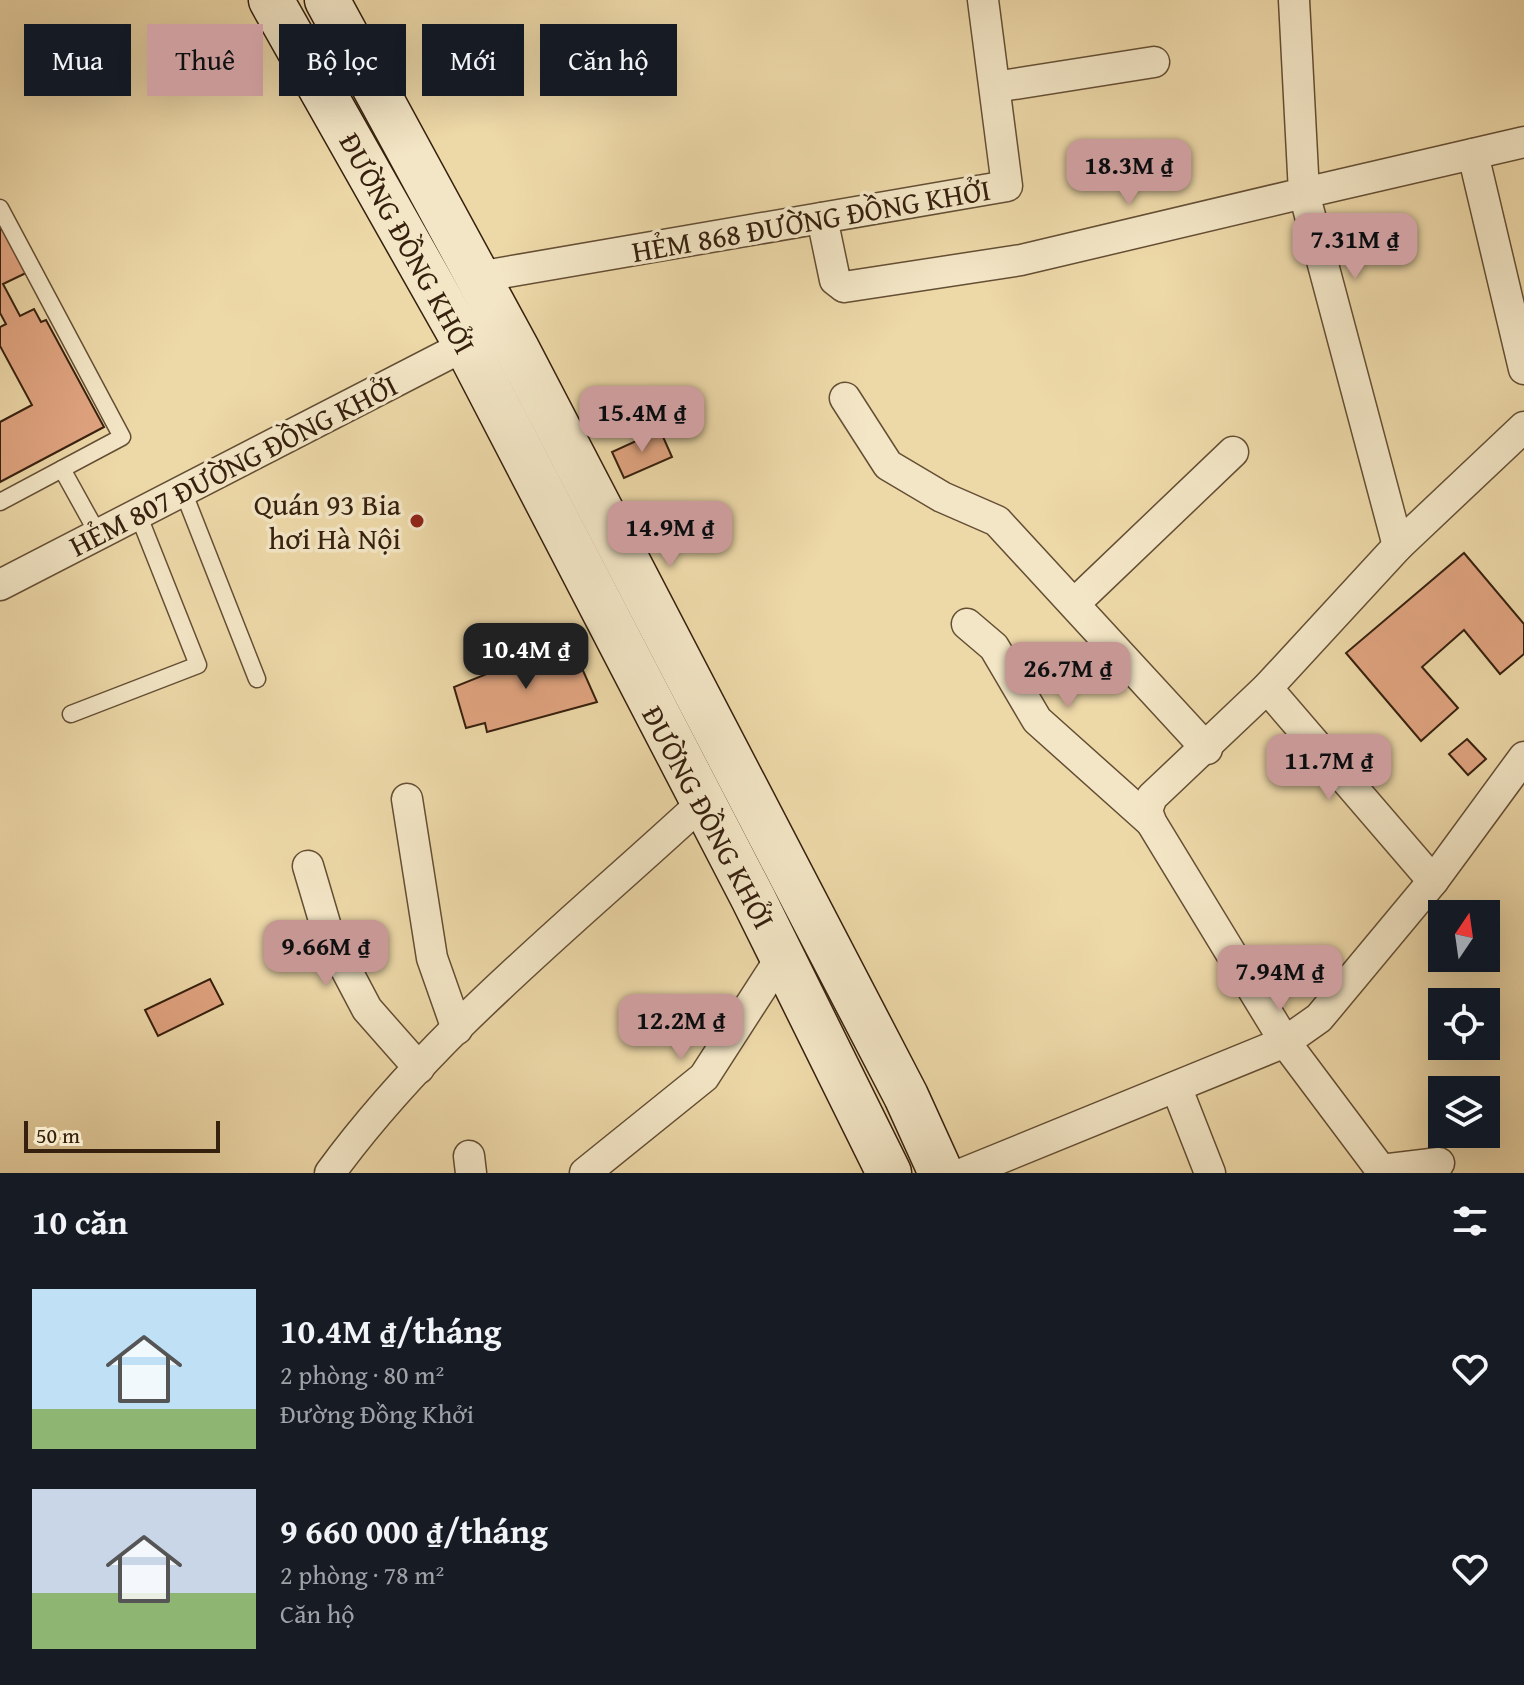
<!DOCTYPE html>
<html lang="vi">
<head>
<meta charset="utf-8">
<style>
  :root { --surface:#171b24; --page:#20242c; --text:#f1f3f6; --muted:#9ea1a6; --accent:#c59692 }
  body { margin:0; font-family:"Gentium Book Plus",serif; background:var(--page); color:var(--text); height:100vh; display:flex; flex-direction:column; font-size:30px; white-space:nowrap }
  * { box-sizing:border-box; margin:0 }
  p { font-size:26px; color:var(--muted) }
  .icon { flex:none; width:44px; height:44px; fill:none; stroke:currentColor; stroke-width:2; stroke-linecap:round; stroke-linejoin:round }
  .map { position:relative; height:1173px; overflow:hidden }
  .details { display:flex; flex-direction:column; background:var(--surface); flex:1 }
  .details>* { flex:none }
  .guide { position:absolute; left:24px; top:24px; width:800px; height:72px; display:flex; gap:16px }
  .needle { width:52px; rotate:13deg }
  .fabs { position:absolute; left:1428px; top:900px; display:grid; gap:16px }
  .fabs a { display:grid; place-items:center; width:72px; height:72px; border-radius:0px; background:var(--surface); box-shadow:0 8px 32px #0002; font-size:40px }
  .scale { position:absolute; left:24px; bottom:20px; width:196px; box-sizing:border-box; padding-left:8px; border:4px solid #36200e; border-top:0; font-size:22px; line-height:28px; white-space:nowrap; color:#36200e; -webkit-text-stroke:6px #f3e6c6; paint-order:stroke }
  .price { position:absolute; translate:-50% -68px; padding:0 18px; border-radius:16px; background:var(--accent); color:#111; font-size:26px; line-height:52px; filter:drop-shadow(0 2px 4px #0008) }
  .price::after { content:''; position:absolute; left:50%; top:48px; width:24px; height:18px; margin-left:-12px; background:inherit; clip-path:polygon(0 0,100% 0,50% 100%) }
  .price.selected { background:#222; color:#fff }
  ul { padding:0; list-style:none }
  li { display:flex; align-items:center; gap:24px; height:200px; padding:0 32px }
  li span { display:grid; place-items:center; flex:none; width:224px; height:160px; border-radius:0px; color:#555 }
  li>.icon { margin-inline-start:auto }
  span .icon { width:96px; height:96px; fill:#fffc; stroke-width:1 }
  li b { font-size:34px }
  h2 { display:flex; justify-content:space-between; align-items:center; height:96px; padding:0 32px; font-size:34px }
  .chip { padding:0 28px; border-radius:0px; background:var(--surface); box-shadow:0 8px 32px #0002; font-size:28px; line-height:72px }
  .chip.selected { background:var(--accent); color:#111 }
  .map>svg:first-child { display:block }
  .building { fill:#e0a480; stroke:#36200e; stroke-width:2 }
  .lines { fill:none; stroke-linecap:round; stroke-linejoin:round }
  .service-casing { stroke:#644e34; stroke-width:19 }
  .minor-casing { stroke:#644e34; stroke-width:33 }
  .secondary-casing { stroke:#36200e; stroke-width:47 }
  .service { stroke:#f3e6c6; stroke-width:16 }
  .minor { stroke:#f3e6c6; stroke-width:30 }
  .secondary { stroke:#f3e6c6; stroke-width:44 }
  .poi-dot { fill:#8f2418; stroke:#f3e6c6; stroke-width:3 }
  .labels { text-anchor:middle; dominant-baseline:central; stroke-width:7; stroke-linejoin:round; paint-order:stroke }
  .street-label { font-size:30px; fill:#36200e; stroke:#f3e6c6 }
  .poi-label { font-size:30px; fill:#36200e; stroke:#f3e6c6; text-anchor:end }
</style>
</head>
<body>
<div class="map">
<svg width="1524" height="1173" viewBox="0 0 1524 1173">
  <rect width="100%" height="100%" fill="#edd8a8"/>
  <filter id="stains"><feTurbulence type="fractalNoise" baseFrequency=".0025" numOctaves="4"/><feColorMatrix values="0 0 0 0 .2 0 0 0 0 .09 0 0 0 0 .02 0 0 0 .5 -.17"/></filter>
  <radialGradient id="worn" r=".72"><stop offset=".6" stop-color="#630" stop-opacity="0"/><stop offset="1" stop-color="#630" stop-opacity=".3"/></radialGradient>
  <g class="building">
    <path d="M0,225L26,273L3,284L20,316L34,309L41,322L46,320L104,427L0,482V422L32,405L0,346V327L6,324L0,313Z"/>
    <path d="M660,430L672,457L624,478L612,452Z"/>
    <path d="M1464,553L1524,624V654L1500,674L1464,630L1422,667L1458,708L1421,741L1346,653Z"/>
    <path d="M564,643L572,659L577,657L597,702L487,732L485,723L466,728L454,687Z"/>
    <path d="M1467,739L1486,759L1468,775L1449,754Z"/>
    <path d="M210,979L223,1004L158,1036L145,1010Z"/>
  </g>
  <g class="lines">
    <defs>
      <g id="service">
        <path d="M0,208L122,437L0,502"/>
        <path d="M62,469L98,534"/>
        <path d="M183,491L257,679"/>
        <path d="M71,714L198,665L138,514"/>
      </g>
      <g id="minor">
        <path d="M995,87L1154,62"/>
        <path d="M1473,154L1524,369"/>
        <path d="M822,218L835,280L844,287L1021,260L1304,193L1294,0"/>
        <path d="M478,277L1007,186L983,0"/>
        <path d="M845,398L888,465L942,497L997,521L1207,749"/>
        <path d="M1398,546L1304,193L1524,142"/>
        <path d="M0,585L466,345"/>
        <path d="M1074,604L1233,452"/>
        <path d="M967,624L994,647L1037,720L1151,822"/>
        <path d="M1267,688L1433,881"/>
        <path d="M407,799L432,958L457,1029"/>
        <path d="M308,866L329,937L367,1009L419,1068"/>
        <path d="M1177,1089L1210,1173"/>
        <path d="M469,1156L471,1173"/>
        <path d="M1439,1163L1381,1170L1285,1042L1151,822L1147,810L1152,797L1267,688L1398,546L1524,427"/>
        <path d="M330,1173C433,1032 575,921 702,803"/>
        <path d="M585,1173L704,1077L782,956"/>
        <path d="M964,1173L1285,1042L1319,1018L1433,881L1524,757"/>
      </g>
      <g id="secondary">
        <path d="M271,0L466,345L753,898L889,1173"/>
        <path d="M327,0L517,349L906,1096L941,1173"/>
      </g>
    </defs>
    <use href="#service" class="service-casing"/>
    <use href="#minor" class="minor-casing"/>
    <use href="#secondary" class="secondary-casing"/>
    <use href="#service" class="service"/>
    <use href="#minor" class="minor"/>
    <use href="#secondary" class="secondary"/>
  </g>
  <circle class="poi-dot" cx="417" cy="521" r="8"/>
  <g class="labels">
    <g class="street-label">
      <text transform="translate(811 220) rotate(-10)">HẺM 868 ĐƯỜNG ĐỒNG KHỞI</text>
      <text transform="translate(408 243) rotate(61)">ĐƯỜNG ĐỒNG KHỞI</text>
      <text transform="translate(233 465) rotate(-27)">HẺM 807 ĐƯỜNG ĐỒNG KHỞI</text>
      <text transform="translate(709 817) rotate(62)">ĐƯỜNG ĐỒNG KHỞI</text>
    </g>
    <g class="poi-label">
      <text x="401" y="504">Quán 93 Bia<tspan x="401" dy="34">hơi Hà Nội</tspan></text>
    </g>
  </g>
  <rect width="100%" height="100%" filter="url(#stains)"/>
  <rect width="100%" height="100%" fill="url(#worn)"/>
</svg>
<div class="fabs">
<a><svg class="needle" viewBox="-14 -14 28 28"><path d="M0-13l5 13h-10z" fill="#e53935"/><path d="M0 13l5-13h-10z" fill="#9ea1a6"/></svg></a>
<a><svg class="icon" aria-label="locate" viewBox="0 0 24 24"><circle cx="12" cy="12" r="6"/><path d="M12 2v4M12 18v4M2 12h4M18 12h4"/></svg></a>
<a><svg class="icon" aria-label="layers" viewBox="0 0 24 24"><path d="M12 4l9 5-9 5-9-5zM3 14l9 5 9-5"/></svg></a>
</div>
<div class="scale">50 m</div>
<b class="price" style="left:1129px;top:207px">18.3M ₫</b>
<b class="price" style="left:1355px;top:281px">7.31M ₫</b>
<b class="price" style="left:642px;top:454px">15.4M ₫</b>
<b class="price" style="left:670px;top:569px">14.9M ₫</b>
<b class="price selected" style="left:526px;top:691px">10.4M ₫</b>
<b class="price" style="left:1068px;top:710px">26.7M ₫</b>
<b class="price" style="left:1329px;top:802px">11.7M ₫</b>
<b class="price" style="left:326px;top:988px">9.66M ₫</b>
<b class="price" style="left:1280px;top:1013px">7.94M ₫</b>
<b class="price" style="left:681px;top:1062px">12.2M ₫</b>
<div class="guide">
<a class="chip">Mua</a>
<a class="chip selected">Thuê</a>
<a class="chip">Bộ lọc</a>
<a class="chip">Mới</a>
<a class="chip">Căn hộ</a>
</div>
</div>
<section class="details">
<h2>10 căn<svg class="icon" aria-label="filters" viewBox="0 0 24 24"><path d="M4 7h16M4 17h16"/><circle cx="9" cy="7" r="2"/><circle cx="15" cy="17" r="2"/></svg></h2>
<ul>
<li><span style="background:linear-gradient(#bfe0f5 75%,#8fb573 0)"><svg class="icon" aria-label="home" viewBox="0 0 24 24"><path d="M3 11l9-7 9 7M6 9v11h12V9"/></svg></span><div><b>10.4M ₫/tháng</b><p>2 phòng · 80 m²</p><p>Đường Đồng Khởi</p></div><svg class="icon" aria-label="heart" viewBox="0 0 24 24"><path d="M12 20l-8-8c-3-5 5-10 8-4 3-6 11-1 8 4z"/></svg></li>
<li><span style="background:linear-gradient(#c9d6e8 65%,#8fb573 0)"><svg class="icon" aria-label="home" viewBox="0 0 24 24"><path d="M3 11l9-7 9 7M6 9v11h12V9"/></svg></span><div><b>9 660 000 ₫/tháng</b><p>2 phòng · 78 m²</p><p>Căn hộ</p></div><svg class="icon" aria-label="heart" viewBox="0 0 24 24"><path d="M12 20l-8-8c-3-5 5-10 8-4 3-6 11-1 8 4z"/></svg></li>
</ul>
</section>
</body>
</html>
